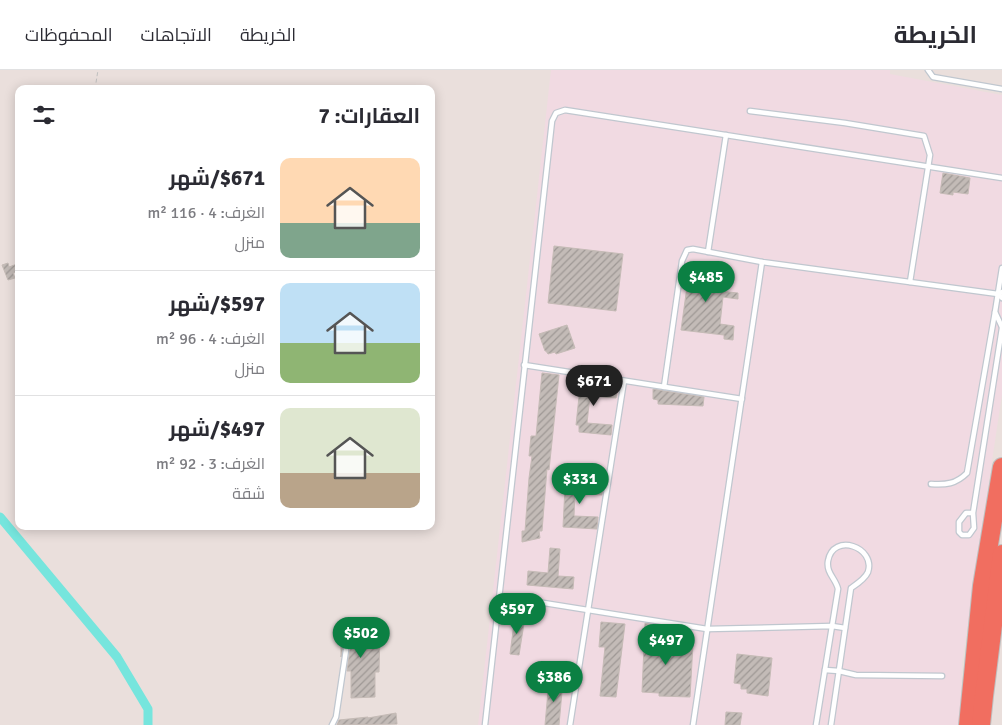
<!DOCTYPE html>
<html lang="ar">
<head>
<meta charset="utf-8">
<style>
  :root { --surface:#fff; --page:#f2f2f3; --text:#2b2b33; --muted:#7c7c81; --line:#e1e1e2; --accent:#0b8043 }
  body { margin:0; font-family:Signika,Cairo,sans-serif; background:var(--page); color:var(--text); direction:rtl; height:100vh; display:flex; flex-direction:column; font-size:19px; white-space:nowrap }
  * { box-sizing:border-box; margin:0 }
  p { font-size:16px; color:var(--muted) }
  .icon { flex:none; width:28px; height:28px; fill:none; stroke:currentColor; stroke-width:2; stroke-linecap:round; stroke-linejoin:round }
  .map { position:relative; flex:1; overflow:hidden; direction:ltr }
  .details { position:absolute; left:15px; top:15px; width:420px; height:445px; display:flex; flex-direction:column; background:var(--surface); border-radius:10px; box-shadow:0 2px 12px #0003; direction:rtl }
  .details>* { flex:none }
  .price { position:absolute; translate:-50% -42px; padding:0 11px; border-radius:18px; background:var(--accent); color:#fff; font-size:16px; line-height:32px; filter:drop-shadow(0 1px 2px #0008) }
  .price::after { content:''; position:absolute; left:50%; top:30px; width:15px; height:11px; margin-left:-8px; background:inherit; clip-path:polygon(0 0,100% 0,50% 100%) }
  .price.selected { background:#222; color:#fff }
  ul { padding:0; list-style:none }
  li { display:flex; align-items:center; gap:15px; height:125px; padding:0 15px }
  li+li { border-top:1px solid var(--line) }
  li span { display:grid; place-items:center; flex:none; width:140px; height:100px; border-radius:10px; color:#555 }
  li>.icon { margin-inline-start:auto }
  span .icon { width:60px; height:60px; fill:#fffc; stroke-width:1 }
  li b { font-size:21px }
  h2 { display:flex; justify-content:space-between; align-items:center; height:60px; padding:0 15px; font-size:21px }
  header { display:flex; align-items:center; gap:30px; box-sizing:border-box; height:70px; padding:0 25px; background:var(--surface); border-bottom:1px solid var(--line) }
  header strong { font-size:24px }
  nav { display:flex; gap:28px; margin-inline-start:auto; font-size:18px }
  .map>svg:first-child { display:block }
  .medical { fill:#f1dae2 }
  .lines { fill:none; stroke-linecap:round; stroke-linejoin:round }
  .canal { stroke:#76e5dd; stroke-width:9 }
  .building { fill:url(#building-hatch); stroke:#c5bbb6 }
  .lane-casing { stroke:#c0c7cf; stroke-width:7 }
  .highway-casing { stroke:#bfbfbf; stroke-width:20 }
  .path { stroke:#bfbfbf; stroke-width:1; stroke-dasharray:4 2.5; stroke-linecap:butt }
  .lane { stroke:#fff; stroke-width:4.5 }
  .highway { stroke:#f16e60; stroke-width:18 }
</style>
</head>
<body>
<header>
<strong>الخريطة</strong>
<nav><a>الخريطة</a><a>الاتجاهات</a><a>المحفوظات</a></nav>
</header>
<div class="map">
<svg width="1002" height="655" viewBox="0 0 1002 655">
  <defs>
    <pattern id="building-hatch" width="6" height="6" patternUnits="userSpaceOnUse" patternTransform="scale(1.25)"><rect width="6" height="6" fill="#c3bbb7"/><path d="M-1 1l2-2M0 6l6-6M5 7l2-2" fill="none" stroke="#9e9895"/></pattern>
  </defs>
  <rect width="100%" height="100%" fill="#eadfdc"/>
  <path class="medical" d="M551,0H890V4L1002,25V324L962,593L960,655H478Z"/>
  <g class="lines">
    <path class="canal" d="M0,447L117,587L148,639V655"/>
  </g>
  <g class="building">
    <path d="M943,103L970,108L968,124L953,122V125L940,123Z"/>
    <path d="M554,176L623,184L616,241L548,233Z"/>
    <path d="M8,193L9,197L17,194L19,200L13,203L15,208L8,210L2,195Z"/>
    <path d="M690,195L724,199L723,207L716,208L719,221L738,223V229L723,227L720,254L734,256L733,270L724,269V265L681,260Z"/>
    <path d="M567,255L575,278L556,284L555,282L548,284L546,281H545L539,264Z"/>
    <path d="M542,303L559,305L549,400L547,399L542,461H539L540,468L522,472V461H525L529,408L532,386H529L531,366H536Z"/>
    <path d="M585,312L618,315L616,328L590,326L587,353L612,355L611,365L579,362V355H576L580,317H585Z"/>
    <path d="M653,319L704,327L703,336L658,334V330L653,329Z"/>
    <path d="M570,412L603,414L602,425L575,423L574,446L598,447L597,459L563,457L565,417H570Z"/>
    <path d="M550,478L560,479L558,506L574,507L573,519L527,515L528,501L548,503Z"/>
    <path d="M515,546L525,547L519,585L510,584Z"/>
    <path d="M341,552H357V563H380L379,602H375V627L351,628V601H347L350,579L347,576L343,577L341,587Z"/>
    <path d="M601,552L625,554L616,627L600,626L605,577H599Z"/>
    <path d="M645,553L659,556L657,572L693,574L690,627L659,626V623L642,622Z"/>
    <path d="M737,584L772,588L768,626L747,623V619H741V614L734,613Z"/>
    <path d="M549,610L563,611L559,655H545Z"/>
    <path d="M726,642L742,643L740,655H725Z"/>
    <path d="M396,643L397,654L337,655L339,650L368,647V648Z"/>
  </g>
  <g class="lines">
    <defs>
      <g id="lane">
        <path d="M928,0L933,7L1002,19"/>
        <path d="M750,41L845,53L924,66L930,85L910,212"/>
        <path d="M708,182L726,65"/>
        <path d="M1002,198L995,242L1002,257"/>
        <path d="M1002,222L998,224L1002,228"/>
        <path d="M524,295L742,329"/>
        <path d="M664,317L682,191L687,180L693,179L762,192L998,224"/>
        <path d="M931,414C946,415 956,414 967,403L995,242"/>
        <path d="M973,443H966L959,452V462L962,465H969L974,458L973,443L1002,258"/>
        <path d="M500,526L707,559L832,556L845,558"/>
        <path d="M825,600L839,601L856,605L942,606"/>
        <path d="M332,655L336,647L346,580"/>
        <path d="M485,655L552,51L556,43L565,40L1002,108"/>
        <path d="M570,655L624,311"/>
        <path d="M693,655L762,192"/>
        <path d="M816,655L838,519C836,509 826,503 828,491C833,462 876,477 868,502C865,509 857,514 851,518L831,655"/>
      </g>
      <g id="highway">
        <path d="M968,655L982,516L1002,397"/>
        <path d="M981,655L984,626L1002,484"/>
      </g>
    </defs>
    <use href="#lane" class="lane-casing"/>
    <use href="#highway" class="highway-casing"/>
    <path class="path" d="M95,19L98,0"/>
    <use href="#lane" class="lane"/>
    <use href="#highway" class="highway"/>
  </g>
</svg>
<b class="price" style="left:706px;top:233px">$485</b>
<b class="price selected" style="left:594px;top:337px">$671</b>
<b class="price" style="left:580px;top:435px">$331</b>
<b class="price" style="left:517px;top:565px">$597</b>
<b class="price" style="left:361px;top:589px">$502</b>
<b class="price" style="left:666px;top:596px">$497</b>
<b class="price" style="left:554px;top:633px">$386</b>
<section class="details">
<h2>العقارات: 7<svg class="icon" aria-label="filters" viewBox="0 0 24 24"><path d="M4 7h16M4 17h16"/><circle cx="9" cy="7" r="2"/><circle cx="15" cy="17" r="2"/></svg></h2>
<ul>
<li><span style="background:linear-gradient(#ffd9b3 65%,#7fa58c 0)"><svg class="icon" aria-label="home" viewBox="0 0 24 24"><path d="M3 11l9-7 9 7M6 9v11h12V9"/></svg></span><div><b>$671/شهر</b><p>الغرف: 4 · 116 m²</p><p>منزل</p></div></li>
<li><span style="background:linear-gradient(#bfe0f5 60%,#8fb573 0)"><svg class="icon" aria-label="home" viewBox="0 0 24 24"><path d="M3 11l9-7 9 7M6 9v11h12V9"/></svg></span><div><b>$597/شهر</b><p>الغرف: 4 · 96 m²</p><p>منزل</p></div></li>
<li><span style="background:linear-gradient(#dfe7d0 65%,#b9a48a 0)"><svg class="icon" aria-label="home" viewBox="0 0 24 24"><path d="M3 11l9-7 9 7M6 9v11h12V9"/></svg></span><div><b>$497/شهر</b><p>الغرف: 3 · 92 m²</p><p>شقة</p></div></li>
</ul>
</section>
</div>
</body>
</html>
